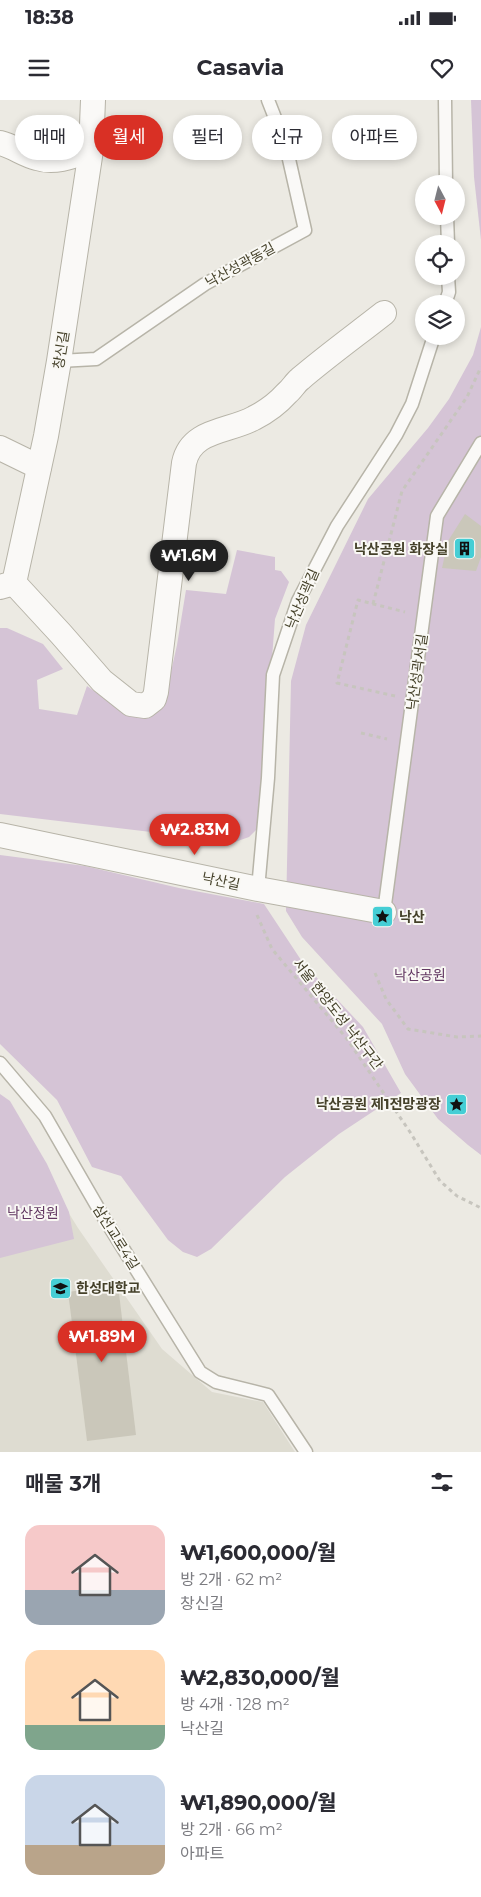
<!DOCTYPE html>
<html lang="ko">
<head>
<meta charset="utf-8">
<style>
  :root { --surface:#fff; --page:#f7f7f7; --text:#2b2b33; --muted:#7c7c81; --accent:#d93025 }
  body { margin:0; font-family:Montserrat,"Noto Sans KR",sans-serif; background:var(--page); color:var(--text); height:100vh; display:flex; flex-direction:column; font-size:19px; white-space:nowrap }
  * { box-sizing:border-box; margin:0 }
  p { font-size:16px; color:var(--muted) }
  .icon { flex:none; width:28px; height:28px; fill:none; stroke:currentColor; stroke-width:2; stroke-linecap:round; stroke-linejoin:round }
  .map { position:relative; height:1352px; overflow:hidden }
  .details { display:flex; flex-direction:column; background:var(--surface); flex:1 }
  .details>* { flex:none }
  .top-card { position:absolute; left:15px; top:15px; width:451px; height:45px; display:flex; gap:10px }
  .needle { width:32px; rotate:173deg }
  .buttons { position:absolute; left:415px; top:75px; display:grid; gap:10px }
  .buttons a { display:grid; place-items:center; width:50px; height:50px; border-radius:50%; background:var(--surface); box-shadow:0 2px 8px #0003; font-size:25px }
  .price { position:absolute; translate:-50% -42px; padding:0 11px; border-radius:18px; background:var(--accent); color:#fff; font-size:16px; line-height:32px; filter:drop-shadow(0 1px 2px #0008) }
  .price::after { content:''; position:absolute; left:50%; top:30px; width:15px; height:11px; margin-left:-8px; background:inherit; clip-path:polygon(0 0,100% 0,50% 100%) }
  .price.current { background:#222; color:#fff }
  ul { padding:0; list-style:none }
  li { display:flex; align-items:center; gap:15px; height:125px; padding:0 25px }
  li span { display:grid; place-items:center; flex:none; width:140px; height:100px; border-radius:15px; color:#555 }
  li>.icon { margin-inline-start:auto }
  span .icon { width:60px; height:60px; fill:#fffc; stroke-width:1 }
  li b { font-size:21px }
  h2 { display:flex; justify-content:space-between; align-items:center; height:60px; padding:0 25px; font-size:21px }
  .tag { padding:0 18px; border-radius:22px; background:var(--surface); box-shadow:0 2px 8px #0003; font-size:18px; line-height:45px }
  .tag.current { background:var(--accent); color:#fff }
  .status { display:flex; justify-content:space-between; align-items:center; height:35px; padding:0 25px; background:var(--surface); direction:ltr }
  .status svg { height:14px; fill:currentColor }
  header { display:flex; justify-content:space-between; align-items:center; height:65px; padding:0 25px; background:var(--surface); font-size:22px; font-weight:700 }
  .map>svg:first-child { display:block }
  .built { fill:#dedcd1 }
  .green { fill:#d5c4d6 }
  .building { fill:#cac7ba }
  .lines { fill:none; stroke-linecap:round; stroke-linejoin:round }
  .lane-casing { stroke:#b7b4a8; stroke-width:15 }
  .street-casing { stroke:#b7b4a8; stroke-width:26 }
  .path { stroke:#c7c5be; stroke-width:3; stroke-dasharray:4 4; stroke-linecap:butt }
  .lane { stroke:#faf9f7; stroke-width:12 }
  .street { stroke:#faf9f7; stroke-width:24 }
  .labels { text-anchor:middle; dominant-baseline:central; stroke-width:4; stroke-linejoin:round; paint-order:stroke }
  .street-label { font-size:14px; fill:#45412a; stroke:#f9f8f4 }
  .poi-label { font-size:14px; font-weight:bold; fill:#45412a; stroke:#f9f8f4; text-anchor:end }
  .park-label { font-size:14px; fill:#623762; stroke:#f9f8f4 }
</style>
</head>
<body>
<div class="status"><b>18:38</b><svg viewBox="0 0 49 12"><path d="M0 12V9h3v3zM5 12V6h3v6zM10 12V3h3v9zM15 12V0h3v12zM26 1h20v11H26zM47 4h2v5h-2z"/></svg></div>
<header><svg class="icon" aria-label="menu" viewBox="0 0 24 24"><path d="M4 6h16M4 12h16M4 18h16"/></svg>Casavia<svg class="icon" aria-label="heart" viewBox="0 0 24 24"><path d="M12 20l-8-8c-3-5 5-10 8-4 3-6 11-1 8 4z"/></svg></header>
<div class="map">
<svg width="481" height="1352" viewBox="0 0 481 1352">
  <rect width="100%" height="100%" fill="#eceae3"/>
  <path class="built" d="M0,1005L4,1008L78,1128L162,1249L212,1292L263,1302L295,1352H0Z"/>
  <g class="green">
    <path d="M471,0H481V140L474,77Z"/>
    <path d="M481,227V1055L468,1045L438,1019L405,974L382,924L302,837L286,811L291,581L306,525L368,399L428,328L449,299L473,255Z"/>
    <path d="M237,450L275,457V470L281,471L289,482L275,519L259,727L249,737L235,742L0,714V528H7L43,544L63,569L37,580L39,609L77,615L87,586L125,613L150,618L164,603L177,545L186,490L226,494Z"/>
    <path d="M0,755L85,766L179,788L264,804L303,863L363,927L401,993L339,1034L285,1077L211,1149L197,1157L183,1152L168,1140L121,1076L92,1067L57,1000L0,944Z"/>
    <path d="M0,994L10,1001L47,1064L69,1112L74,1139L0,1158Z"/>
  </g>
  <g class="building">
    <path d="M465,414L481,426V457L476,471L442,468L448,441Z"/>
    <path d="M118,1185L136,1335L87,1341L68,1192Z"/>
  </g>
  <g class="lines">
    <defs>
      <g id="lane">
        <path d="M445,0L446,84"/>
        <path d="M447,116L448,144"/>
        <path d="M445,204L449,192L448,176"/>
        <path d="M59,261L96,259L205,184L305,130L286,46L268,0"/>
        <path d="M258,789L268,678L273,575L298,501L337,426L396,335L412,304L434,236"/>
        <path d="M384,812L437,416L481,343"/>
        <path d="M0,963L45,1016L101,1113L200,1272L216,1282L268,1295L306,1352"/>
      </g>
      <g id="street">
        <path d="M0,43C13,46 24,55 37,58C55,64 74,56 91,50"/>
        <path d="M0,348L39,367"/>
        <path d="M14,483L61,534L102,581L131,604L145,606L154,599L156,592L184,363C191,329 229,332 254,318C266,312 278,303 287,293C292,289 295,283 300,279C327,256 356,235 384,213"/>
        <path d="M0,487L14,483L46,336L59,261L91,50L93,0"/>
        <path d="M0,735L258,789L384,812"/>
      </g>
    </defs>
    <use href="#lane" class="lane-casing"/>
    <use href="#street" class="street-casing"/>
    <g class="path">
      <path d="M373,504L402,391L467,297L481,267"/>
      <path d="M395,596L337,583L358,500L405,512"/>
      <path d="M361,633L387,639"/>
      <path d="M257,815L272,849L347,939L410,1032L440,1081L457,1096L481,1108"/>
      <path d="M375,873L386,899L408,929L457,937L481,936"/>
    </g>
    <use href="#lane" class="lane"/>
    <use href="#street" class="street"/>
  </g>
  <defs>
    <symbol id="building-square" viewBox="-11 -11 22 22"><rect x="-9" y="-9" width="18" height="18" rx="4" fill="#45ced5" stroke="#f9f8f4"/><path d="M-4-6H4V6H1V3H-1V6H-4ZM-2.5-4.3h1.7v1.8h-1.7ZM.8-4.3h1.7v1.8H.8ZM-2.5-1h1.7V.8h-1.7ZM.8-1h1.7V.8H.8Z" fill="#111"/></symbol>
    <symbol id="sight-square" viewBox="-11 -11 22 22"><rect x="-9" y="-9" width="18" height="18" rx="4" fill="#45ced5" stroke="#f9f8f4"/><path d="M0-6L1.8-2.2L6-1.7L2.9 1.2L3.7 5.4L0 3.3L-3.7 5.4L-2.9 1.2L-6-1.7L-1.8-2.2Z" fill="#111"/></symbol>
    <symbol id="university-square" viewBox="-11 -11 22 22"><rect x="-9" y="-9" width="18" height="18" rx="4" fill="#45ced5" stroke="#f9f8f4"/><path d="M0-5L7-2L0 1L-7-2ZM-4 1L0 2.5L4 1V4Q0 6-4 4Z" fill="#111"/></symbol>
  </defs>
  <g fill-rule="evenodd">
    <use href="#building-square" x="452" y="436" width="25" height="25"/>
    <use href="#sight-square" x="370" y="804" width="25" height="25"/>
    <use href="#sight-square" x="444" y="992" width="25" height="25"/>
    <use href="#university-square" x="48" y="1176" width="25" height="25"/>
  </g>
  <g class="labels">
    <g class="street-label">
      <text transform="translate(240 165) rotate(-29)">낙산성곽동길</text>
      <text transform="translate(61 250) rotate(-81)">창신길</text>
      <text transform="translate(302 499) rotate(-67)">낙산성곽길</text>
      <text transform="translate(417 572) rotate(-82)">낙산성곽서길</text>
      <text transform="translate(221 781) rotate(12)">낙산길</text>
      <text transform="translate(338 914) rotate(52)">서울 한양도성 낙산구간</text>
      <text transform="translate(116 1137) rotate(58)">삼선교로4길</text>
    </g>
    <g class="poi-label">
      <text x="448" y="449">낙산공원 화장실</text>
      <text x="399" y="817" text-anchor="start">낙산</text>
      <text x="441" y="1004">낙산공원 제1전망광장</text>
      <text x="76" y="1188" text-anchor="start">한성대학교</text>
    </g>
    <g class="park-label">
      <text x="420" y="875">낙산공원</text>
      <text x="33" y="1113">낙산정원</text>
    </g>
  </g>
</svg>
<div class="buttons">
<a><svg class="needle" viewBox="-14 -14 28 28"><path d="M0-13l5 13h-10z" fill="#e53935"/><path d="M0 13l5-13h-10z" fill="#7c7c81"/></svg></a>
<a><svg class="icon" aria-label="locate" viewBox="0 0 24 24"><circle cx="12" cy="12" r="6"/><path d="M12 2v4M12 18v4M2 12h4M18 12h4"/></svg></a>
<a><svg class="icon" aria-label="layers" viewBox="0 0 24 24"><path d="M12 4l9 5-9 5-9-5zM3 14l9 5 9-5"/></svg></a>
</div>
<b class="price current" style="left:189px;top:482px">₩1.6M</b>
<b class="price" style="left:195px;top:756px">₩2.83M</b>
<b class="price" style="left:102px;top:1263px">₩1.89M</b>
<div class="top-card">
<a class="tag">매매</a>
<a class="tag current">월세</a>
<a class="tag">필터</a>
<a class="tag">신규</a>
<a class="tag">아파트</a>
</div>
</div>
<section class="details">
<h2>매물 3개<svg class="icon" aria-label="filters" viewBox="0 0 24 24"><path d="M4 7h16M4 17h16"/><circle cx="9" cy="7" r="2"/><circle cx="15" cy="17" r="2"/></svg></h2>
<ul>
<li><span style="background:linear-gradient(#f6c9c9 65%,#9aa5b1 0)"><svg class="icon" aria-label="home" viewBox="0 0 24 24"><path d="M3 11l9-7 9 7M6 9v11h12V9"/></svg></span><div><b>₩1,600,000/월</b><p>방 2개 · 62 m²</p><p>창신길</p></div></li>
<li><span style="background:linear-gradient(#ffd9b3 75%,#7fa58c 0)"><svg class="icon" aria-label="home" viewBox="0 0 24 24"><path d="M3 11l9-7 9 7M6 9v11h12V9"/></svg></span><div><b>₩2,830,000/월</b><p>방 4개 · 128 m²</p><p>낙산길</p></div></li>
<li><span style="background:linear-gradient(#c9d6e8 70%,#b9a48a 0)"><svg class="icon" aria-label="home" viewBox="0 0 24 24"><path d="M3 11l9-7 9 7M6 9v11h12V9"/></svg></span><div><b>₩1,890,000/월</b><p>방 2개 · 66 m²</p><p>아파트</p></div></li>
</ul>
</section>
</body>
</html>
